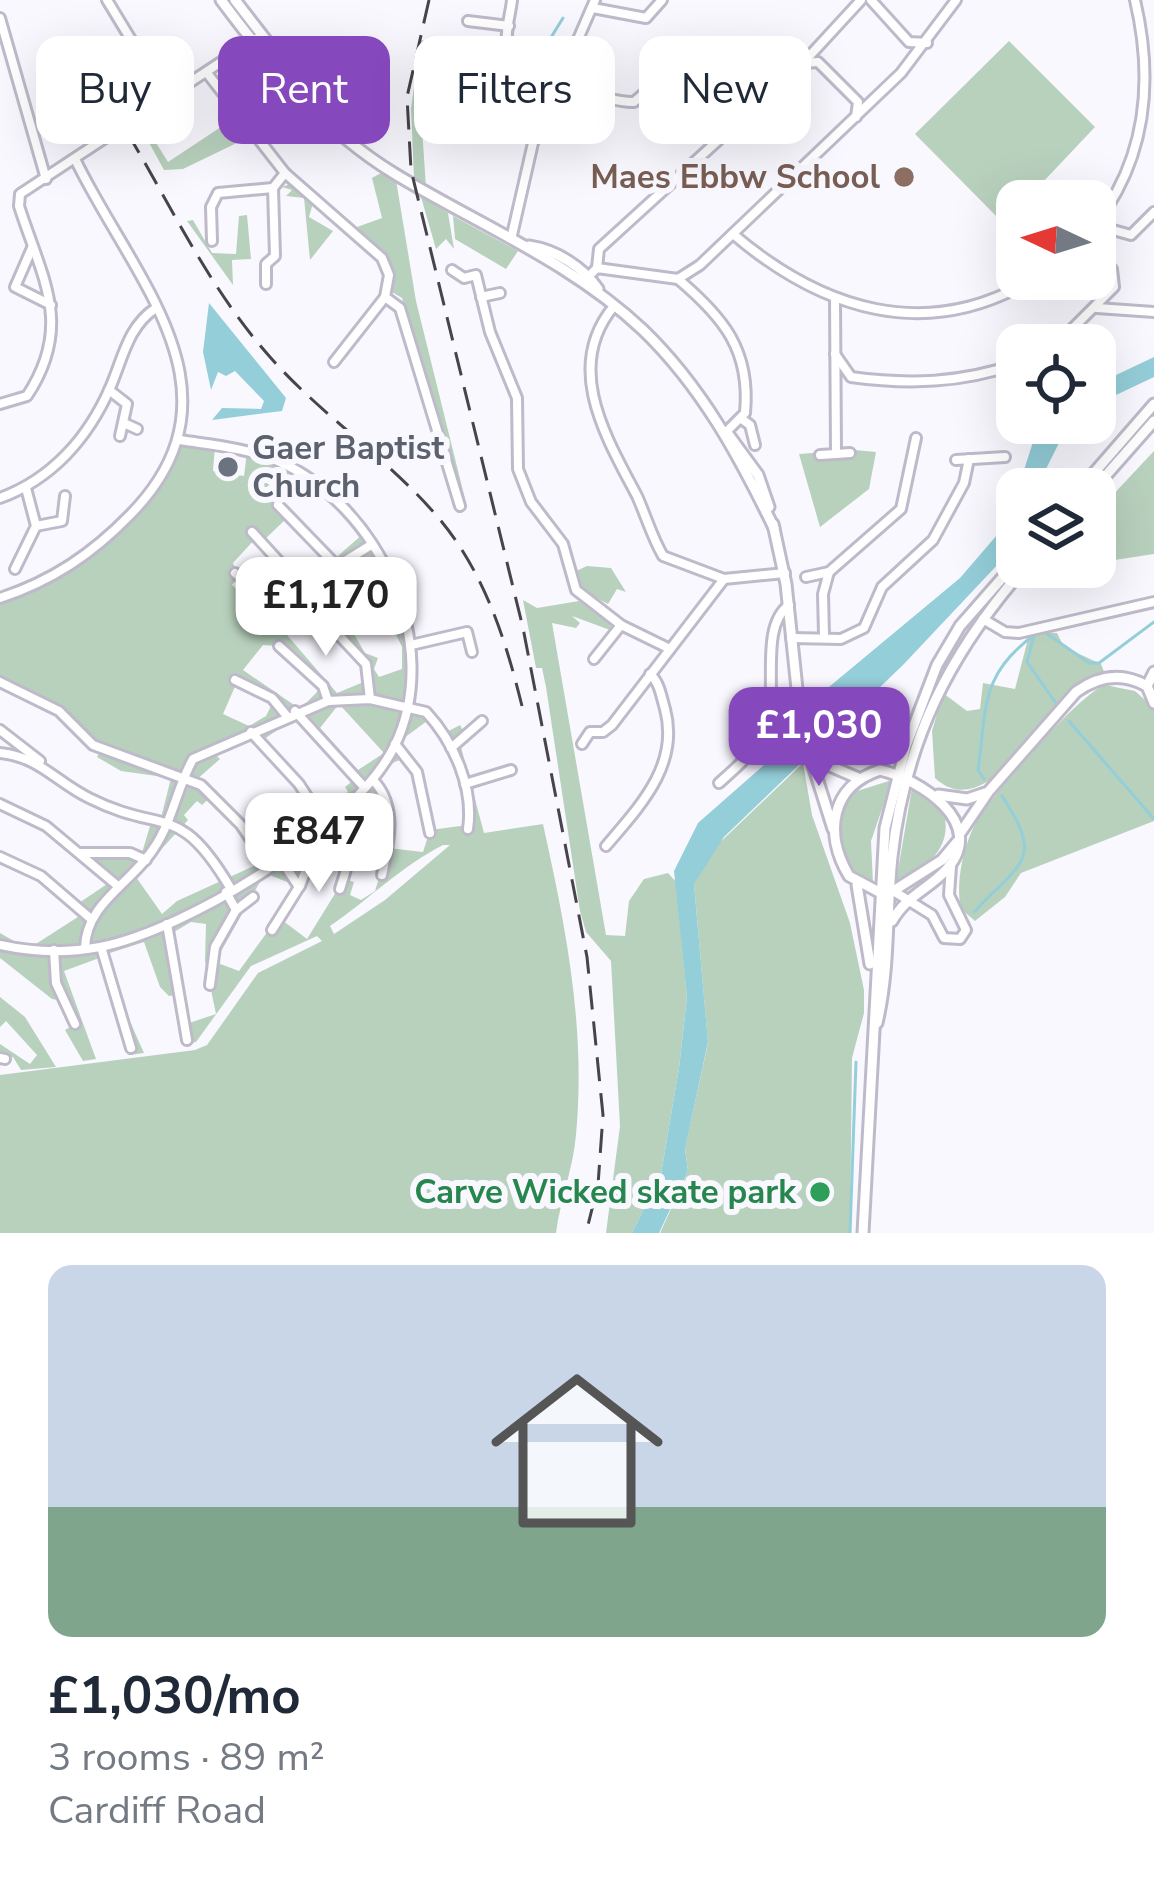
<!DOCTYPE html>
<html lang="en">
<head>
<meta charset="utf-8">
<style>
  :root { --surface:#fff; --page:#f2f2f3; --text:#1f2937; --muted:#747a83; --line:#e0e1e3; --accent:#8648bd }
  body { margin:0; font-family:"Nunito Sans",sans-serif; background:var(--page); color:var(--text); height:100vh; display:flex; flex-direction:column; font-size:45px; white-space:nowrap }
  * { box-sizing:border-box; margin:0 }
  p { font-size:39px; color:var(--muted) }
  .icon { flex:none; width:66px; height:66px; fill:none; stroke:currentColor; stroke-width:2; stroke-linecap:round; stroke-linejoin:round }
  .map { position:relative; height:1233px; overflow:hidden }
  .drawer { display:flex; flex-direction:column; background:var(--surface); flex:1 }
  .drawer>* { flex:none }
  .hud { position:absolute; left:36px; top:36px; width:1083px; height:108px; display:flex; gap:24px }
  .needle { width:78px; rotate:274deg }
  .buttons { position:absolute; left:996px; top:180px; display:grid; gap:24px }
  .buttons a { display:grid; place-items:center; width:120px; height:120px; border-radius:24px; background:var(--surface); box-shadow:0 12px 48px #0002; font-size:60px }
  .price { position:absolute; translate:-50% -102px; padding:0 27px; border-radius:24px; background:#fff; color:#222; font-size:39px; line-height:78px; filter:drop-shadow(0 3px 6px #0008) }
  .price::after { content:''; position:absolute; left:50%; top:72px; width:36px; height:27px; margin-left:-18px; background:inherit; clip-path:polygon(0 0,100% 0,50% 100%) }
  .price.active { background:var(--accent); color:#fff }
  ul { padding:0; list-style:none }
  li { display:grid; align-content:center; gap:24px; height:636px; padding:0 48px }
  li+li { border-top:3px solid var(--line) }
  li span { display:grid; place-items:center; height:372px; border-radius:24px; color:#555 }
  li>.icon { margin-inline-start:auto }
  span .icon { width:216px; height:216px; fill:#fffc; stroke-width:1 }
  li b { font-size:51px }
  .chip { padding:0 42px; border-radius:24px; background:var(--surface); box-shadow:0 12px 48px #0002; font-size:42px; line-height:108px }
  .chip.active { background:var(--accent); color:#fff }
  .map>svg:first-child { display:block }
  .green { fill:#b8d1bd; fill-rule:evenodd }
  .water { fill:#94ced9 }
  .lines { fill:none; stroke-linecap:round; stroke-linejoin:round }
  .stream { stroke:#94ced9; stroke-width:3 }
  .minor-casing { stroke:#bfbaca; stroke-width:14 }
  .major-casing { stroke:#bfbaca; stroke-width:15 }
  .minor { stroke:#fff; stroke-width:8 }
  .major { stroke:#fff; stroke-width:9 }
  .rail { stroke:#47454b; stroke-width:3; stroke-dasharray:24 12; stroke-linecap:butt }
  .education-dot { fill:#8d6e63; stroke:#faf8ff; stroke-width:4.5 }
  .worship-dot { fill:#6b7280; stroke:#faf8ff; stroke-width:4.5 }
  .leisure-dot { fill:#2e9e5b; stroke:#faf8ff; stroke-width:4.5 }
  .labels { text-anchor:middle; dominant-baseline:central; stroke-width:12; stroke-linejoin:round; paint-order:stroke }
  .education-label { font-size:33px; font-weight:bold; fill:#785e54; stroke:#faf8ff; text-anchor:end }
  .worship-label { font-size:33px; font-weight:bold; fill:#5b616d; stroke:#faf8ff; text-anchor:start }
  .leisure-label { font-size:33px; font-weight:bold; fill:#27864d; stroke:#faf8ff; text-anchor:end }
</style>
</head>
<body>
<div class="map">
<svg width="1154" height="1233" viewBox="0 0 1154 1233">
  <rect width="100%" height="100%" fill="#faf8ff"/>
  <g class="green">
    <path d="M421,40L428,42L420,99L426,187L414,178L411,108Z"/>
    <path d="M1009,41L1095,127L1025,201H1017V209L1003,223L915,134Z"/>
    <path d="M233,119L245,139L183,169L164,170L140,126L143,122L168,162Z"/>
    <path d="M381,173L396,180L416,301L467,507L402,298L392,292L391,264L357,227L382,218L372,178Z"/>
    <path d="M290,184L313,203L309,217L333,231L310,260L304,198L286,196L292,190L282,187Z"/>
    <path d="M421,197L448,213L454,249L446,239L436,249Z"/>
    <path d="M247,215L251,259L232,260L233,285L187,221L193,220L212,253L236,254L239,216Z"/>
    <path d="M453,216L518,251L506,269L455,239Z"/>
    <path d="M180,440L215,446L213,471L244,476L247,452L308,479L280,503L289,516L261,543L256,538L233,563L238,576L232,585L266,616L297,581L305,589L337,568L332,561L363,534C405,600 408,627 409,704L431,718L396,744L409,756L381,768L373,780L385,797L352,801L344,809L351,836L318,837L299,887L265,873L215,962L239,971L278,917L307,939L344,879L354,882L350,895L361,900L375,891L388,848L423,852L430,830L468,825L465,784L443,734L460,725L469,742L461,747L484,833L543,824C566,928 586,1028 576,1135C573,1169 560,1201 556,1233H0V1075L195,1050L207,1045L258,973L322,941L317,936L251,966L196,1042L188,1044L183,1025L216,1014L205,961L206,924L191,922L169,935L176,995L169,996L160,987L144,942L107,954L112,981L144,1053L130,1055L102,957L64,971L96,1059L83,1061L65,1030L75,1024L63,1001L52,999L0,958V933L28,949L81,915L73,907L110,882L79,853L141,856L153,816L161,818L171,778L121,771L97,757L101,750L59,711L0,682V598C69,574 154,511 180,440ZM364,581L371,582L402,647V669L379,677L374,669L378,658L365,653L351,629L355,618L340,609L343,594ZM311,613L319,614L360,657L366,681L337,693L287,635ZM263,645L279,646L323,686L300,709L243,670ZM237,682L274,700L266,716L249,726L223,714ZM339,704L384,753L358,770L320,728ZM299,715L355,779L345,787L348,792L318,813L324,824L269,864L265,861L177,901L162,914L136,877L188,820L184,815L197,801L202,805L213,795L195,781L220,759L211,750L250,732L260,742ZM443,845H450L385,900L334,934L330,926C371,898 400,867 443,845Z"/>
    <path d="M855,450L876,452L869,489L820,527L799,454Z"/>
    <path d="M1154,451V554L1095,563V514Z"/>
    <path d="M587,566L611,568L626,592L617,589L608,604L583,591L574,572Z"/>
    <path d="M523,600L537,608L579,601L611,624L610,630L572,616L580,623L576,628L552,623L606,935L625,936L629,901L644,879L668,873L676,882L687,997L679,1068L661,1174L632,1233H606L620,1126L611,961L586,932L580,911L546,687L542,668H536Z"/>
    <path d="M1040,632L1057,633L1064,647L1101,664L1105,674C1052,690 992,831 935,778L932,731L943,693L967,711L980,709L983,683L1015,689L1029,635Z"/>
    <path d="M1105,685L1135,691L1154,708V821L1021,873L1005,897L975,921L961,909C955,883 964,842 978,819C995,792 1079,694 1105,685Z"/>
    <path d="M803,763L812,815L850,923L864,990V1013L852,1058L850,1233H660L688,1171L685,1148L708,1043L694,884L712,850Z"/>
    <path d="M892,780L871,841L873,883L850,868C838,841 836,817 854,792Z"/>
    <path d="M912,788L944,814C953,848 925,870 896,882Z"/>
    <path d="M0,997L25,1017L56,1067L21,1070L13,1057L0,1058V1044L30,1064L37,1055L6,1021L0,1027Z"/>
  </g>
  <g class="water">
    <path d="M209,303L286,398L282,411L212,420L222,408L261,409L264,401L235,371L226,376L218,372L211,390L203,352Z"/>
    <path d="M1154,357V377L1095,405V385Z"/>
    <path d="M1039,423H1069L1036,489H1018Z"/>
    <path d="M1017,491V544L903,665L724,837L694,884L708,1042L685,1149L688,1171L659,1233H632L661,1174L679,1068L687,997L674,871L698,823L765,764L782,726L960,578L1003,528Z"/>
  </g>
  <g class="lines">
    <g class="stream">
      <path d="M542,52L563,18"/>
      <path d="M1043,631L1089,663H1099L1154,622"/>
      <path d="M1034,636L1027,662L1055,702"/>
      <path d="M1069,721L1154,819"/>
      <path d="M984,779L978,770C987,706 980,673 1037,633"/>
      <path d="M974,912C1021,861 1045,862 1002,796"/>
      <path d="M850,1233L856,1062"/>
    </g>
    <defs>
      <g id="minor">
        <path d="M107,0L167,99"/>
        <path d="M512,0C511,13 503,37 509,49C521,73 608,103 634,102L692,52"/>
        <path d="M871,0L909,42L927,43"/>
        <path d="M593,8L646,18L662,0"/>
        <path d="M0,18L46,179"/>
        <path d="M468,21L509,26"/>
        <path d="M804,63L818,62L858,102L856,117"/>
        <path d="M207,73L285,173L382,258L389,275L385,297L400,308L460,506"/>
        <path d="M1095,225C1147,158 1154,81 1135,0"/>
        <path d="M1095,225L1131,235L1154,212"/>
        <path d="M733,234C821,309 926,344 1033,279"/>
        <path d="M512,235L533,143L595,0"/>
        <path d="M212,241L211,207L218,193L273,188L285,173"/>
        <path d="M32,248L15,287L51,305"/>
        <path d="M597,268L599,249L803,63L861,0"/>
        <path d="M452,270L464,278L476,275L490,332L517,398L518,469L531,502L563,544L576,590L621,625L670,649"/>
        <path d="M678,279C723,317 751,350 745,413L726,432"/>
        <path d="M584,281L597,268L678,279L700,265L901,73L956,0"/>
        <path d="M266,284V264L275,256L273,188"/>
        <path d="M481,297L500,293"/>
        <path d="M614,306C563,367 606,437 637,496C646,516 652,537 663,556L724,579L785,573"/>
        <path d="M1097,308L1154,312"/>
        <path d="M1056,345L1114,287L1112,269L1095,253"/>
        <path d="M835,354L851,377C909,385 961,383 1017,364"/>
        <path d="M334,362L385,297"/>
        <path d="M109,390L127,404L120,436"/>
        <path d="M0,404L27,396C74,325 42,278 19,206L20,194L262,35"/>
        <path d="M743,420L750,425L755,445"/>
        <path d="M126,424L137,429"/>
        <path d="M836,454L850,453"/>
        <path d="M820,455L836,454L835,300"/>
        <path d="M956,460L1005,457"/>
        <path d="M0,498C52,479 88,438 110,388C123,358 128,326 156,308"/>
        <path d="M278,505L338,567"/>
        <path d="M36,526L62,521L65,496"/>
        <path d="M252,532L304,589"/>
        <path d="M15,569L36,526L26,488"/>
        <path d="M235,573L273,606L371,545"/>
        <path d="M806,577L829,572L901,509L916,438"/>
        <path d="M0,598C52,581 92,554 130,515C250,393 134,280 76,161"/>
        <path d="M319,614L366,664L370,699"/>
        <path d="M983,619L1005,632L1019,633L1154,602"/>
        <path d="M824,635L823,594L829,572"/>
        <path d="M791,638L841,639L864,628L882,587L933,540L964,483L969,459"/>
        <path d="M411,645L467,632L472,652"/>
        <path d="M279,646L323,686L328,701"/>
        <path d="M594,659L621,625"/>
        <path d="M235,680L272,698L286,715"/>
        <path d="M0,682L59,711L93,745L201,785L241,825L268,865"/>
        <path d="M295,711L365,788"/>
        <path d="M0,730L40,761"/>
        <path d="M251,732L299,784L325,824"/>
        <path d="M395,744L417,772L430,833"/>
        <path d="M582,744L590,732H603L612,725L724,579"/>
        <path d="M451,748L482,721"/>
        <path d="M0,753C40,757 56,782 89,798C164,836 178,799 231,889"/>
        <path d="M373,780C398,806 389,843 382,875"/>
        <path d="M719,783C738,766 759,749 767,724C778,691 759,627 789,605"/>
        <path d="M465,784L511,770"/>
        <path d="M0,804L46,826L119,887"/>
        <path d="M606,846C640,806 680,765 665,709C661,696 660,683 650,674"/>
        <path d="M80,853H130L146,860"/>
        <path d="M0,857L41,876L91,919"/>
        <path d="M300,886L307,867"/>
        <path d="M340,889C349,862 357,836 344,809"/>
        <path d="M895,892L932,915L944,938L960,939L966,930L949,895L951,866"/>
        <path d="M236,910L253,897"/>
        <path d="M167,924L187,1040"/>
        <path d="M272,930L299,887L279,857"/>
        <path d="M0,945C32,952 68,953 100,947C189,929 355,828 395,745C444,643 378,505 278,461C247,448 212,445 180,440"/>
        <path d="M101,947L131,1048"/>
        <path d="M85,948C86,903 132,883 154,848C173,820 177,787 193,759L328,701L370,699L426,712C454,742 474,788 468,829"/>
        <path d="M54,950L56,983L75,1024"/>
        <path d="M210,985L215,947L236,910L226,892"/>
        <path d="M0,1058L5,1059"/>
      </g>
      <g id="major">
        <path d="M221,0C271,67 323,130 395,174C479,225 570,261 643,330C702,387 739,456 774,528"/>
        <path d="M235,0L325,116"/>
        <path d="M529,246C556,250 583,267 598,289"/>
        <path d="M728,434L758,475L769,507"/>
        <path d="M1080,489L1154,404"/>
        <path d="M1094,489L1154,421"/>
        <path d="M773,524L786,584L801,727L833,829"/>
        <path d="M1154,672L1147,686L1154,703"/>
        <path d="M803,710L821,762L858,778"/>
        <path d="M938,795L967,799L985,793"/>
        <path d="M961,832L989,791L1076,692C1098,676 1122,672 1147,686"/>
        <path d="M857,885L870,964"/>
        <path d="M879,892L849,876C824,834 830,786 880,770C919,779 988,822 947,869C929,889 906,896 892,921"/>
        <path d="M890,893L942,860L957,842"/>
        <path d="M877,1023C890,968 886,913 892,857C905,741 949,654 1025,567"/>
        <path d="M863,1233L885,828L906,746L937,665L960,626L1017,561"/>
      </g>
    </defs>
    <use href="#minor" class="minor-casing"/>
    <use href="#major" class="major-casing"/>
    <use href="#minor" class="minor"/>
    <use href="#major" class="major"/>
    <g class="rail">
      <path d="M429,0L407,97L411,170L523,628L587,957L603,1115L598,1185L586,1233"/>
      <path d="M127,132C172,208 211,291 270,357C320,414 386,457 436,515C483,569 505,637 522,706"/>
    </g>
  </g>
  <circle class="education-dot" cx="904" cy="177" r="12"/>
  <circle class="worship-dot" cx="228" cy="467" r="12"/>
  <circle class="leisure-dot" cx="820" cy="1192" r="12"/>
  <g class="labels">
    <g class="education-label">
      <text x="880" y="177">Maes Ebbw School</text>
    </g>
    <g class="worship-label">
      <text x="252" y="448">Gaer Baptist<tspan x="252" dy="38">Church</tspan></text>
    </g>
    <g class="leisure-label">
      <text x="796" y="1192">Carve Wicked skate park</text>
    </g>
  </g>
</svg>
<div class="buttons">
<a><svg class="needle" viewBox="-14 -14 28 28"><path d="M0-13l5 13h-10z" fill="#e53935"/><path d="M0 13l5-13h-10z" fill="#747a83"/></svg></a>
<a><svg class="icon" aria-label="locate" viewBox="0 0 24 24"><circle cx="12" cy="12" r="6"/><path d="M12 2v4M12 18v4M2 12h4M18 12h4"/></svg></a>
<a><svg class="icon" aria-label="layers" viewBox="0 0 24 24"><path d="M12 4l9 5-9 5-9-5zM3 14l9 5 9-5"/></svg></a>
</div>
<b class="price" style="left:326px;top:659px">£1,170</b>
<b class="price active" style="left:819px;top:789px">£1,030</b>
<b class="price" style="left:319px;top:895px">£847</b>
<div class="hud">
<a class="chip">Buy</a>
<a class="chip active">Rent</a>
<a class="chip">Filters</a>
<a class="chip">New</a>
</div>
</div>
<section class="drawer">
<ul>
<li><span style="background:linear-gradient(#c9d6e8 65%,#7fa58c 0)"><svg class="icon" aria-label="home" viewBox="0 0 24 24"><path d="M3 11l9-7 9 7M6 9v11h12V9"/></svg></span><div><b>£1,030/mo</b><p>3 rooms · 89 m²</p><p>Cardiff Road</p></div></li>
</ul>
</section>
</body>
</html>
